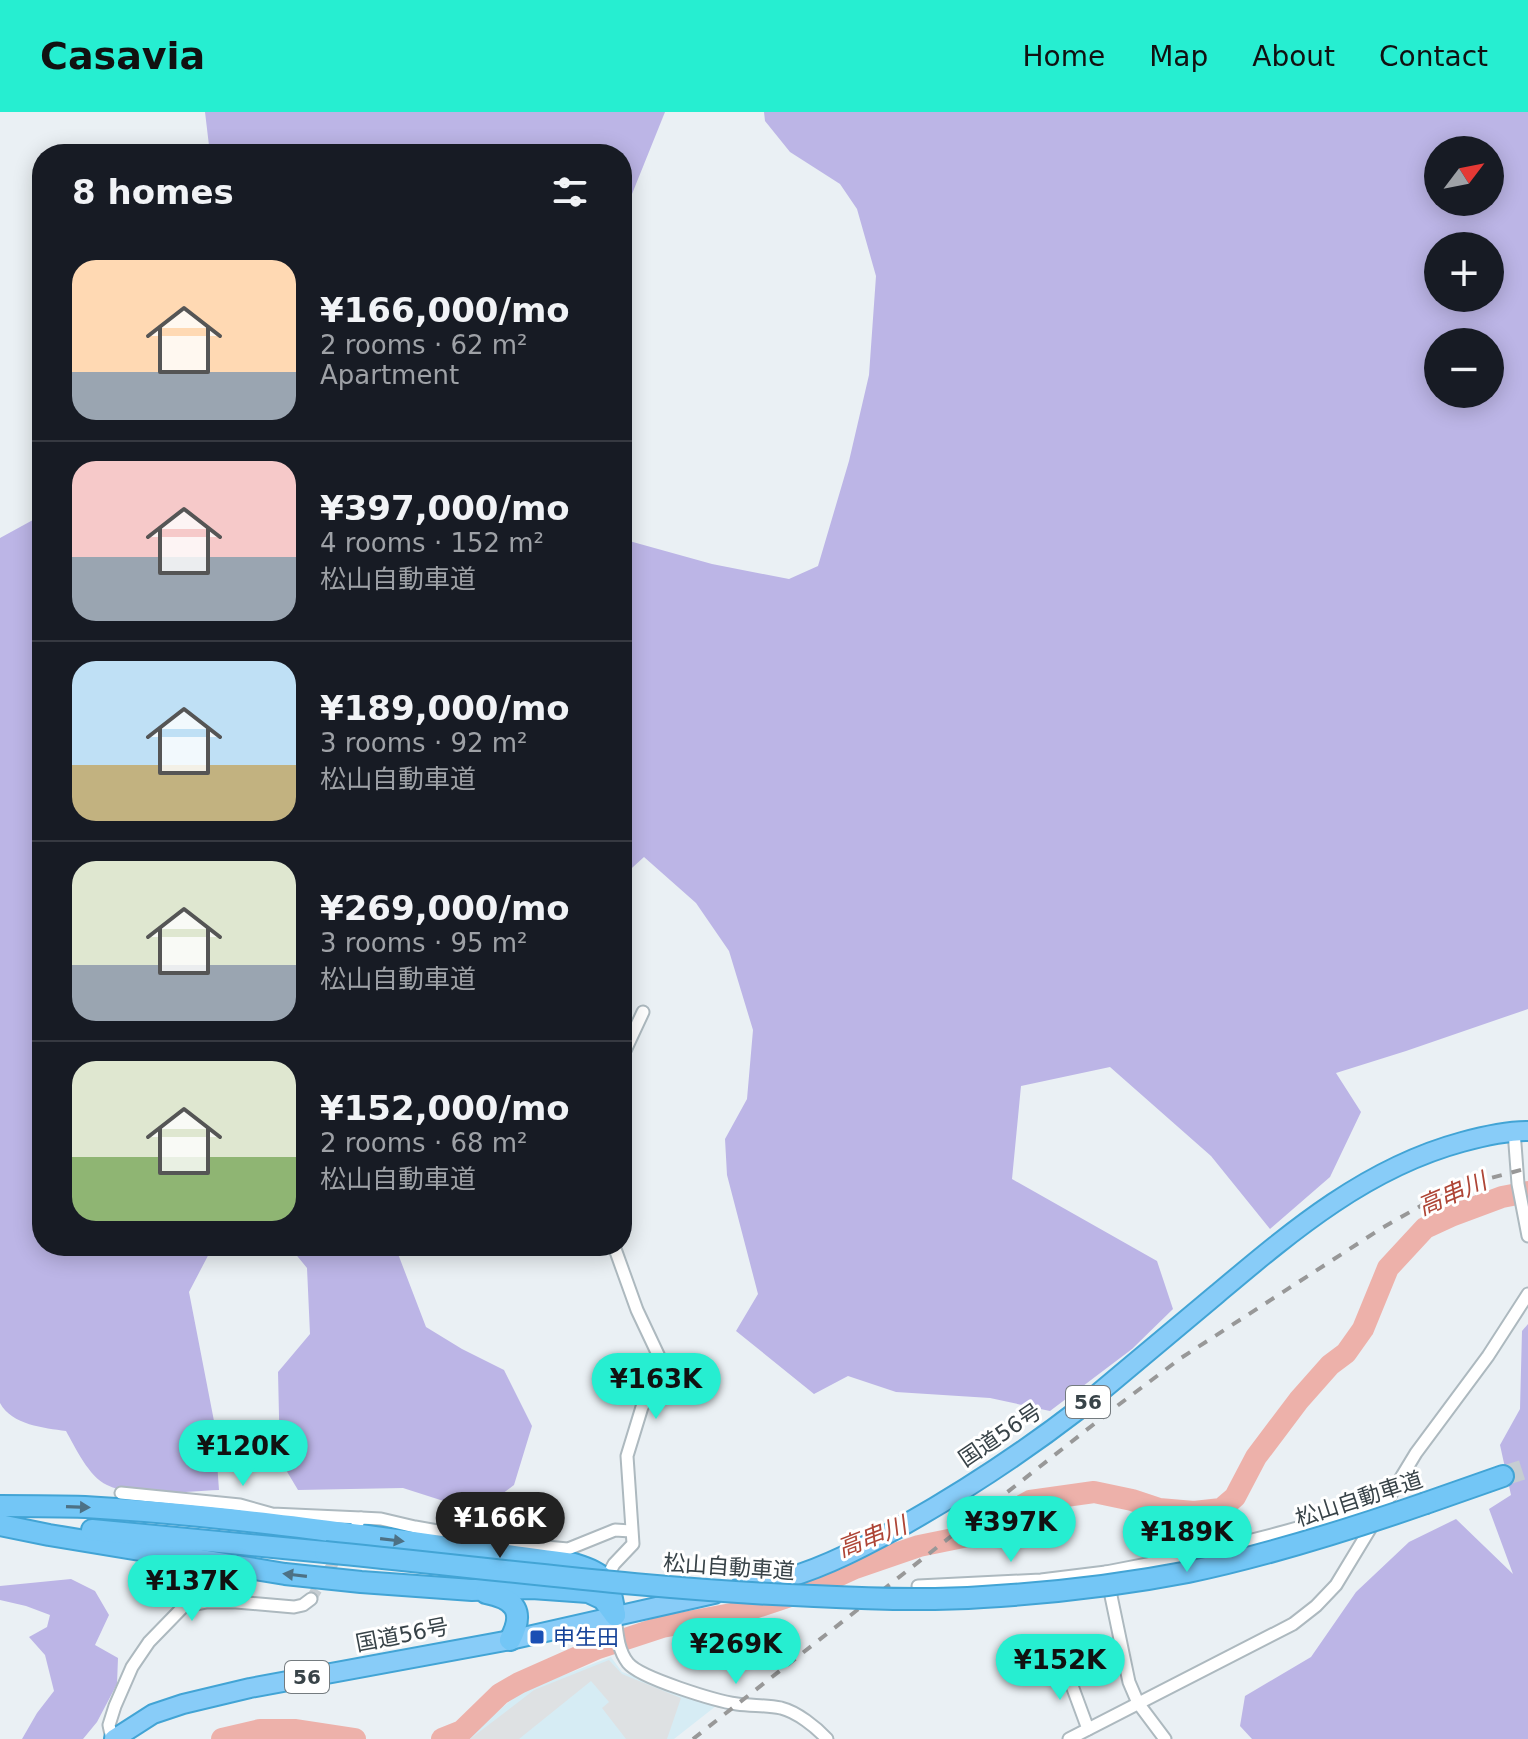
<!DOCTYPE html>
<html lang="en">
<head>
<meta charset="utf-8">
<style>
  :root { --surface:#171b24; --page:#242831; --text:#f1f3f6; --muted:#9ea1a6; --line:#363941; --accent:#26eed1 }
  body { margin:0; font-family:"DejaVu Sans","Noto Sans JP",sans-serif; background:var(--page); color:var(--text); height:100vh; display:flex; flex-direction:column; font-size:30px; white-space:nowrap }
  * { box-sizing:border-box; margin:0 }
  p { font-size:26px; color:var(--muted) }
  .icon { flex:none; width:44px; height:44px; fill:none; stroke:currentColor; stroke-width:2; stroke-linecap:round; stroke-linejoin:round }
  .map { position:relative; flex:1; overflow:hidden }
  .details { position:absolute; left:32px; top:32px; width:600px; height:1112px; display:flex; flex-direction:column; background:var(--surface); border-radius:32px; box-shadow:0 4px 20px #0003 }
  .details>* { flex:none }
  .needle { width:52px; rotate:58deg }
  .buttons { position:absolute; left:1424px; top:24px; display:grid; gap:16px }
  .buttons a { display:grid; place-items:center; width:80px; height:80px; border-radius:50%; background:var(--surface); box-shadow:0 4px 20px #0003; font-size:40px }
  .price { position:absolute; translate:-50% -68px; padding:0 18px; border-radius:28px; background:var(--accent); color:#111; font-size:26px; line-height:52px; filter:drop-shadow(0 2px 4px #0008) }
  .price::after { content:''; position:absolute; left:50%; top:48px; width:24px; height:18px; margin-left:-12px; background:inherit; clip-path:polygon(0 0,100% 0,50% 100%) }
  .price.selected { background:#222; color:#fff }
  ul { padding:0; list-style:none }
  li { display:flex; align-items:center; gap:24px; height:200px; padding:0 40px }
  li+li { border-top:2px solid var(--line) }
  li span { display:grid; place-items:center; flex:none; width:224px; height:160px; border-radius:24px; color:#555 }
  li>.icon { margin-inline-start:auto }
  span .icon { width:96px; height:96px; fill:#fffc; stroke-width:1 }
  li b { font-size:34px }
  h2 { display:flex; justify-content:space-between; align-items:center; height:96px; padding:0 40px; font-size:34px }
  header { display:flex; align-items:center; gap:48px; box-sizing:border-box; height:112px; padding:0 40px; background:var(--accent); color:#111 }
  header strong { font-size:38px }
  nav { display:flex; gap:44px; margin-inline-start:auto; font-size:28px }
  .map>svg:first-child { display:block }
  .commercial { fill:#d6ecf4 }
  .green { fill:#bcb5e6; fill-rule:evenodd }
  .parking { fill:#dee1e3 }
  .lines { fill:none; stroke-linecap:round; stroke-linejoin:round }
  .river { stroke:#edb1aa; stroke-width:22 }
  .minor-tunnel { stroke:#c6cdd2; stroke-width:11; stroke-dasharray:11 5.5; stroke-linecap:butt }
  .motorway-tunnel { stroke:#c6cdd2; stroke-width:20; stroke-dasharray:20 10; stroke-linecap:butt }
  .minor-casing { stroke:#adb9bf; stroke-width:15 }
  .trunk-casing { stroke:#42a4d5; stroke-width:22 }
  .motorway-casing { stroke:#42a4d5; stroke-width:24 }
  .minor { stroke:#fff; stroke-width:11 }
  .trunk { stroke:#88ccf8; stroke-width:18 }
  .motorway { stroke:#73c6f6; stroke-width:20 }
  .rail { stroke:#989898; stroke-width:4; stroke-dasharray:10 10; stroke-linecap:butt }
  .motorway-bridge-casing { stroke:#42a4d5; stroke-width:24; stroke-linecap:butt }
  .motorway-bridge { stroke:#73c6f6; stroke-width:20 }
  .oneway { fill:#4d7185 }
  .transit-dot { fill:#1a4fb4; stroke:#fff; stroke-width:3 }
  .labels { text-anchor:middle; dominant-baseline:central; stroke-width:6; stroke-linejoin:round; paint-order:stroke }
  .shield { fill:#fff; stroke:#747b7f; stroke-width:2 }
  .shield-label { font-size:20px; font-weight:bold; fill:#384348 }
  .street-label { font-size:22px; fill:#384348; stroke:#fff }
  .transit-label { font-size:22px; fill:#164399; stroke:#fff; text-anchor:start }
  .water-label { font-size:24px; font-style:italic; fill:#ae4536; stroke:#fff }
</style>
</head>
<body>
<header>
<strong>Casavia</strong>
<nav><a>Home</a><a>Map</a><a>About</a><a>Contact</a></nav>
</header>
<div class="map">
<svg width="1528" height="1627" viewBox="0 0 1528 1627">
  <rect width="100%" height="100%" fill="#eaf0f4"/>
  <path class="commercial" d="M611,1545L622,1560L716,1594L674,1627H465L517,1583L530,1576Z"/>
  <g class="green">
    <path d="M205,0H665L632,82L622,101V42H210Z"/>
    <path d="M764,0H1528V897L1406,939L1336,961L1361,1000L1330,1065L1270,1117L1211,1044L1110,955L1021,974L1012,1067L1157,1149L1173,1197L1132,1237L1050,1299L990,1286L896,1280L848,1264L814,1282L736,1219L758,1182L727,1063L725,1027L747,987L753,918L729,839L696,791L644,745L622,765V427L712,452L789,467L818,454L849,349L869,263L876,164L857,97L840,72L790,40L765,9ZM1438,38H1490V90H1438ZM1438,134H1490V186H1438ZM1490,230V282H1438V230Z"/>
    <path d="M42,403V1134H213L189,1180L214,1309L219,1378C187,1379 136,1387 107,1373C89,1365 75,1335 66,1319C44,1316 12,1313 0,1291V426Z"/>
    <path d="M289,1134H395L426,1215L462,1237L504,1258L532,1314L514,1373L478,1400L403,1376L298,1378L280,1348L278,1260L310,1222L307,1156Z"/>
    <path d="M1528,1212V1627H1252L1240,1614L1245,1584L1311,1545L1356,1480L1409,1430L1456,1407L1513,1462L1489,1397L1511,1383L1500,1333L1520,1297L1522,1219Z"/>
    <path d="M71,1467L95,1479L109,1503L95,1533L118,1546L117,1572L97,1610L83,1627H22L37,1601L54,1579L45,1543L29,1525L47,1515L50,1503L26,1494L0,1488V1474Z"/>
  </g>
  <path class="parking" d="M609,1548L622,1562L681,1586L667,1627H626L602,1596L609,1590L591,1569L519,1627H470L534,1578Z"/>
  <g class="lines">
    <g class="river">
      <path d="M222,1627L260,1618H296L355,1627"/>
      <path d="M442,1627L462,1619L500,1582L519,1571L598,1536L662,1515L742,1500L805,1479L855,1456L919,1434L968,1424L1030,1389L1094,1380L1132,1388L1159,1397L1194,1400L1221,1397L1235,1385L1256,1345L1299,1288L1330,1253L1346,1241L1363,1217L1388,1156L1425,1116L1451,1104L1502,1085L1528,1080"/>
    </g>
    <path class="minor-tunnel" d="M311,1487L340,1440"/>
    <path class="motorway-tunnel" d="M1503,1364L1528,1356"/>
    <defs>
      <g id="minor">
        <path d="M622,945L643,900"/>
        <path d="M1514,1019L1518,1072L1528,1124"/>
        <path d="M121,1381L240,1393L272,1402L361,1406"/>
        <path d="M357,1412L361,1406L381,1407L415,1415L512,1432L568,1437L615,1418L631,1419"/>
        <path d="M603,1472L614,1452L633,1432L627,1344L642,1295L662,1259V1251L637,1198L614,1134"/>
        <path d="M918,1474L1041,1468L1106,1460"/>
        <path d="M615,1503C617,1519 617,1537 628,1551C640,1566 716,1589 737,1592C752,1594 767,1593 781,1596C797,1600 816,1615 827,1627"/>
        <path d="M1064,1552L1088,1617"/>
        <path d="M112,1627L109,1613L115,1594L132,1555L149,1530L184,1494L206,1490H236L294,1495L303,1493L311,1487"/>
        <path d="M1069,1627L1293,1512L1316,1494L1336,1473L1416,1341L1488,1244L1528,1182"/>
        <path d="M1165,1627L1138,1591L1129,1570L1106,1460C1202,1442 1295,1420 1387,1388"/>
      </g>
      <g id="trunk">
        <path d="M739,1476C755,1473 772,1470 787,1466C828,1454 867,1433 904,1413C966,1378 1025,1339 1082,1295C1127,1257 1172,1220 1217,1182C1292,1119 1366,1056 1462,1030C1484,1024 1506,1019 1528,1019"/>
        <path d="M114,1627L153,1602L183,1592L250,1576L510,1528L714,1482"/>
      </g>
      <g id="motorway">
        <path d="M1426,1391L1503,1364"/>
        <path d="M0,1394C28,1394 57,1394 85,1395C248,1404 413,1431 574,1452C609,1463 609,1469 615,1503"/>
        <path d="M0,1413L49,1423L285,1462L361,1470L472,1478L532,1476L588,1480L603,1487L615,1503"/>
        <path d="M92,1418L325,1440"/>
        <path d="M486,1481C516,1487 525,1500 510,1528"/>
      </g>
    </defs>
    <use href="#minor" class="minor-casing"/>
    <use href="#trunk" class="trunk-casing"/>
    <use href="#motorway" class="motorway-casing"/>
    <use href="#minor" class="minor"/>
    <use href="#trunk" class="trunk"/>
    <use href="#motorway" class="motorway"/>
    <path class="rail" d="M693,1627L1117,1294L1181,1246L1382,1116L1424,1092L1476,1070L1528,1056"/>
    <defs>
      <path id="motorway-bridge" d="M325,1440C488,1456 651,1478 814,1484C870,1487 927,1489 983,1485C1051,1481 1121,1473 1188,1460C1269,1443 1348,1418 1426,1391"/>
    </defs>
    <use href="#motorway-bridge" class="motorway-bridge-casing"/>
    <use href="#motorway-bridge" class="motorway-bridge"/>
  </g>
  <defs><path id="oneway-solid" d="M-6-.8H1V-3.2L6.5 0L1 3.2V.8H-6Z" transform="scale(2)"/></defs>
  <g class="oneway">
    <use href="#oneway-solid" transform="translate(78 1395) rotate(2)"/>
    <use href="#oneway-solid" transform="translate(392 1428) rotate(7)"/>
    <use href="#oneway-solid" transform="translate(295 1463) rotate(-173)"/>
  </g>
  <rect class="transit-dot" x="529" y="1517" width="16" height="16" rx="4"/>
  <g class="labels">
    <g class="shield">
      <rect x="1066" y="1274" width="44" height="32" rx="6"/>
      <rect x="285" y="1549" width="44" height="32" rx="6"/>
    </g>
    <g class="shield-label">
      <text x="1088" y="1290">56</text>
      <text x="307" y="1565">56</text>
    </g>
    <g class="street-label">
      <text transform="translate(1000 1323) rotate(-34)">国道56号</text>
      <text transform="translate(1359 1387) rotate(-18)">松山自動車道</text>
      <text transform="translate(729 1455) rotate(4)">松山自動車道</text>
      <text transform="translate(402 1523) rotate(-11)">国道56号</text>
    </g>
    <g class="transit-label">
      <text x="553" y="1525">申生田</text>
    </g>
    <g class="water-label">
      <text transform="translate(1452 1082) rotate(-23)">高串川</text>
      <text transform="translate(872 1425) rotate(-21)">高串川</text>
    </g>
  </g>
</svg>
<div class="buttons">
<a><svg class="needle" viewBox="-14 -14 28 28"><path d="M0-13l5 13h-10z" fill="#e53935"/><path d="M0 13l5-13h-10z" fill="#9ea1a6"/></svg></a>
<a>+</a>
<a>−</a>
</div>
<b class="price" style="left:656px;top:1309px">¥163K</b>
<b class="price" style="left:243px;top:1376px">¥120K</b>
<b class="price selected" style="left:500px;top:1448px">¥166K</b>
<b class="price" style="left:1011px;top:1452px">¥397K</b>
<b class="price" style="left:1187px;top:1462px">¥189K</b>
<b class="price" style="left:192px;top:1511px">¥137K</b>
<b class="price" style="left:736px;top:1574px">¥269K</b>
<b class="price" style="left:1060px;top:1590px">¥152K</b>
<section class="details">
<h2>8 homes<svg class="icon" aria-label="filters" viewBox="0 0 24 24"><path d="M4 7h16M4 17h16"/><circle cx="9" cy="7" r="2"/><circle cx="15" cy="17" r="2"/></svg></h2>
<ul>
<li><span style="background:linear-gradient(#ffd9b3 70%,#9aa5b1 0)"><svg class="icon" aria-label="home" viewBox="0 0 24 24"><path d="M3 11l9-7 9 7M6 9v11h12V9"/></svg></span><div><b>¥166,000/mo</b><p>2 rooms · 62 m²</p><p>Apartment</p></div></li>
<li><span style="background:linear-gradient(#f6c9c9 60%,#9aa5b1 0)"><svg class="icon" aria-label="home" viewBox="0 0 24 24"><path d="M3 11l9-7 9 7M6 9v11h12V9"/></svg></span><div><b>¥397,000/mo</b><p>4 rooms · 152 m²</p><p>松山自動車道</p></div></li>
<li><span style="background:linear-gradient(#bfe0f5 65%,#c2b280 0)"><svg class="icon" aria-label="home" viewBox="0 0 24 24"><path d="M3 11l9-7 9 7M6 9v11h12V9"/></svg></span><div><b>¥189,000/mo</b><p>3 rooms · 92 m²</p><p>松山自動車道</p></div></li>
<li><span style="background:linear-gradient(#dfe7d0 65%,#9aa5b1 0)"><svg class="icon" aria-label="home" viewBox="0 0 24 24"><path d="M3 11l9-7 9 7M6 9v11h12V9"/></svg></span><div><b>¥269,000/mo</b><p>3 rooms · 95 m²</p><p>松山自動車道</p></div></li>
<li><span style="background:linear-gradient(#dfe7d0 60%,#8fb573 0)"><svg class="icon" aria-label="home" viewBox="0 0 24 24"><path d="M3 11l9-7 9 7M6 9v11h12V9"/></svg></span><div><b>¥152,000/mo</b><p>2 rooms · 68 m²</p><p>松山自動車道</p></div></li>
</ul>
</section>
</div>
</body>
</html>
